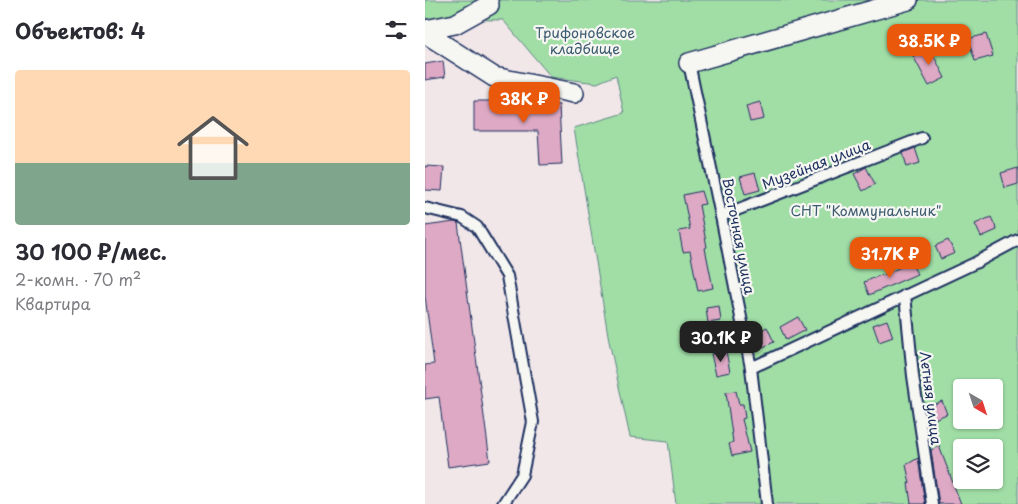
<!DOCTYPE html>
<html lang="ru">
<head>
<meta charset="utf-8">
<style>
  :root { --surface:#fff; --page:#f7f7f7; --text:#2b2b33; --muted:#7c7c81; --accent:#ea580c }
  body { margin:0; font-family:"Playpen Sans",sans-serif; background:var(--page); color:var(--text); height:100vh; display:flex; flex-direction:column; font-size:19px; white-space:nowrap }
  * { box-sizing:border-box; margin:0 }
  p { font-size:16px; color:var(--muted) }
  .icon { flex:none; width:28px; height:28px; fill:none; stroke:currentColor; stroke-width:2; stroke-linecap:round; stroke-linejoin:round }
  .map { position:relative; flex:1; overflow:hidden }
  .details { display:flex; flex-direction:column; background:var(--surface); width:425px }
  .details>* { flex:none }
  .needle { width:32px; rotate:141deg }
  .buttons { position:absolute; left:528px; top:379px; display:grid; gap:10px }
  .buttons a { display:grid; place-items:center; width:50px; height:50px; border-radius:5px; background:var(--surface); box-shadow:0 1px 4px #0004; font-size:25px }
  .price { position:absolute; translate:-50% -42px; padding:0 11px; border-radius:10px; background:var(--accent); color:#fff; font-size:16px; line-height:32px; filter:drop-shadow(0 1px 2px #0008) }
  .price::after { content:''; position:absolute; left:50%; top:30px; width:15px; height:11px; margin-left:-8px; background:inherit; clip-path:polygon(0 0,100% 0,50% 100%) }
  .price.selected { background:#222; color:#fff }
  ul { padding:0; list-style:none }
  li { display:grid; align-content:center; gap:10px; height:265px; padding:0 15px }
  li span { display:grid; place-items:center; height:155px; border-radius:5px; color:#555 }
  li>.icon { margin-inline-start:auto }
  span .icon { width:90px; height:90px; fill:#fffc; stroke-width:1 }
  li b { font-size:21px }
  h2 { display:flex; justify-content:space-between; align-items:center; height:60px; padding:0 15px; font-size:21px }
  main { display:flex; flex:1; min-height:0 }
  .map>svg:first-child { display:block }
  .green { fill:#a1dea6; stroke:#5e8682; fill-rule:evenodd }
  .building { fill:#dda9c4; stroke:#1b2f5e }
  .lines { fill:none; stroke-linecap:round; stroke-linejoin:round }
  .lane-casing { stroke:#1b2f5e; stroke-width:14 }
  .street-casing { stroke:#1b2f5e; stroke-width:22 }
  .lane { stroke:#f6f6f2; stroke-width:10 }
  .street { stroke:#f6f6f2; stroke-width:19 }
  .labels { text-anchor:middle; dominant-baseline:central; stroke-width:4.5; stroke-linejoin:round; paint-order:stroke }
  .park-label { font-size:14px; fill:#3c5b70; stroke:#f6f6f2 }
  .street-label { font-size:14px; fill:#1b2f5e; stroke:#f6f6f2 }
</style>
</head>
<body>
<main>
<section class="details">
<h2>Объектов: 4<svg class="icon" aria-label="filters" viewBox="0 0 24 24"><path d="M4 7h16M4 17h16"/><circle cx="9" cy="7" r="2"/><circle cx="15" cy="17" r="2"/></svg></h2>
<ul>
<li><span style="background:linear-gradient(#ffd9b3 60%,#7fa58c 0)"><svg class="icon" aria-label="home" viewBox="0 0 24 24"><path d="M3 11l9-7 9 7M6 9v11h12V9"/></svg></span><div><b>30 100 ₽/мес.</b><p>2-комн. · 70 m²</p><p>Квартира</p></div></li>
</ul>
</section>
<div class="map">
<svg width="593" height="504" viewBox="0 0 593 504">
  <rect width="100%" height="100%" fill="#f1e7e9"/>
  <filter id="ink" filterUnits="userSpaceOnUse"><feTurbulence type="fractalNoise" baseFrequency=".02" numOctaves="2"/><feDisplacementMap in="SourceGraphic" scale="10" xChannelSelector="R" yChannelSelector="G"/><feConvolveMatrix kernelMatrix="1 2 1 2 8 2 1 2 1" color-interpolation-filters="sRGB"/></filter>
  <g filter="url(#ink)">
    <path class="green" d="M0,0H593V504H251L243,441L205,437L184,341L149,128L199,113L191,75L172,83L126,77L78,20L0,19ZM536,388H569V420H536ZM536,448H569V480H536Z"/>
    <g class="building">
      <path d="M561,34L568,56L550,61L543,39Z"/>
      <path d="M504,46L520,78L504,86L487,54Z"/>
      <path d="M18,61L20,77L0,80V64Z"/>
      <path d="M49,101H91L134,105L137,164L115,165L113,131H49Z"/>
      <path d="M335,102L339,119L325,122L321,106Z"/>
      <path d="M490,148L495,163L482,167L478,153Z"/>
      <path d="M0,166L19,167L17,191L0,190Z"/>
      <path d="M441,167L450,184L438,191L429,174Z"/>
      <path d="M593,168V184L580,188L576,173Z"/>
      <path d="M330,173L335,190L320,194L315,177Z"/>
      <path d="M276,191L280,204L274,205L282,247L280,248L288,288L273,291L265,251L258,252L254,231L265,229L258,195Z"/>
      <path d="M566,217L572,230L556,237L550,224Z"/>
      <path d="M29,222L33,223L65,461L23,467L14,397L0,399V365L9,364L0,296V226Z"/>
      <path d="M523,240L530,253L516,259L510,246Z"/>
      <path d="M486,262L492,274L444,295L439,282L456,275L457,276Z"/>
      <path d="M294,306L296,321L283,323L281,308Z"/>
      <path d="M373,317L380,330L361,340L355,327Z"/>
      <path d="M462,320L468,337L454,342L448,325Z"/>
      <path d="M342,327L349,342L334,349L327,335Z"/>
      <path d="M301,351L305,372L291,375L286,354Z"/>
      <path d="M311,391L314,404H318L320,418L317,419L325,452L307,456L304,444L308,442L301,392Z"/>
      <path d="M517,401L522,414L504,421L500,408Z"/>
      <path d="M514,446L536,504H514L506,450Z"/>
      <path d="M493,458L500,504H486L483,483H485L481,465Z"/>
    </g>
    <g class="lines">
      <defs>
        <g id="lane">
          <path d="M264,63L296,216L326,368L342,504"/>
          <path d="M0,208L37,217L52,227L82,276L108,422L97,475L78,504"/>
          <path d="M296,216L497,138"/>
          <path d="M480,295L488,376L507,504"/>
          <path d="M326,368L550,263L593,240"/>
        </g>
        <g id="street">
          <path d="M0,30L30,24L64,5"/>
          <path d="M0,33L69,77L149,93"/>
          <path d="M264,63L483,0"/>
        </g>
      </defs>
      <use href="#lane" class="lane-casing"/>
      <use href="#street" class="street-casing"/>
      <use href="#lane" class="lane"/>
      <use href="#street" class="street"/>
    </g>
  </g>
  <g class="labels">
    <g class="park-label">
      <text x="160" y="32">Трифоновское<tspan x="160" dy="16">кладбище</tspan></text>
      <text x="441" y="210">СНТ "Коммунальник"</text>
    </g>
    <g class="street-label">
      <text transform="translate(391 164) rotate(-21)">Музейная улица</text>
      <text transform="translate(314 236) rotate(79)">Восточная улица</text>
      <text transform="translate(506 398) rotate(83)">Летняя улица</text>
    </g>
  </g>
</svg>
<div class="buttons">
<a><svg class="needle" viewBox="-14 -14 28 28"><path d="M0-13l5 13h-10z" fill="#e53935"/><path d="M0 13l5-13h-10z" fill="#7c7c81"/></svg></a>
<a><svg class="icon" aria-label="layers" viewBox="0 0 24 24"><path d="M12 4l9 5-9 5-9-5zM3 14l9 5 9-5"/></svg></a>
</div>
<b class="price" style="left:504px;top:66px">38.5K ₽</b>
<b class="price" style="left:99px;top:124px">38K ₽</b>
<b class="price" style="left:465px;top:279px">31.7K ₽</b>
<b class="price selected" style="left:296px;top:363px">30.1K ₽</b>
</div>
</main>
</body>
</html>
